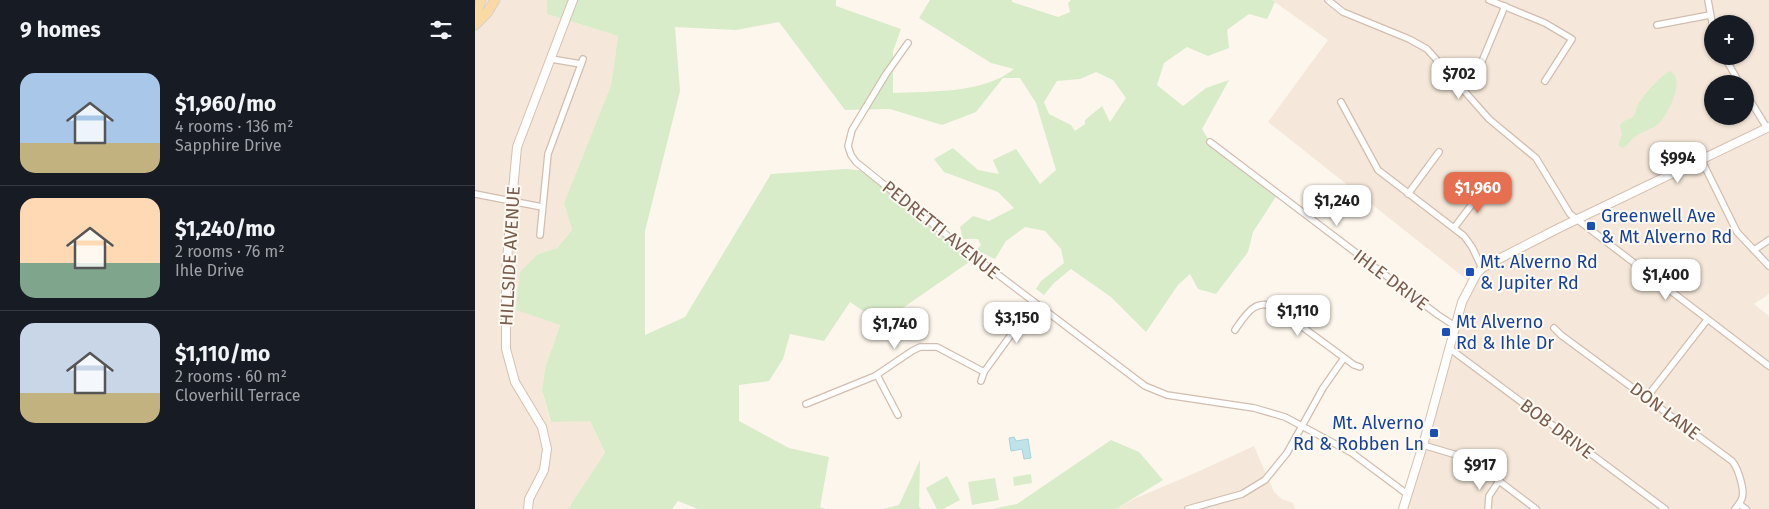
<!DOCTYPE html>
<html lang="en">
<head>
<meta charset="utf-8">
<style>
  :root { --surface:#171b24; --page:#242831; --text:#f1f3f6; --muted:#9ea1a6; --line:#363941; --accent:#e76f51 }
  body { margin:0; font-family:"Fira Sans",sans-serif; background:var(--page); color:var(--text); height:100vh; display:flex; flex-direction:column; font-size:19px; white-space:nowrap }
  * { box-sizing:border-box; margin:0 }
  p { font-size:16px; color:var(--muted) }
  .icon { flex:none; width:28px; height:28px; fill:none; stroke:currentColor; stroke-width:2; stroke-linecap:round; stroke-linejoin:round }
  .map { position:relative; flex:1; overflow:hidden }
  .panel { display:flex; flex-direction:column; background:var(--surface); width:475px }
  .panel>* { flex:none }
  .controls { position:absolute; left:1229px; top:15px; display:grid; gap:10px }
  .controls a { display:grid; place-items:center; width:50px; height:50px; border-radius:50%; background:var(--surface); box-shadow:0 1px 4px #0004; font-size:25px }
  .price { position:absolute; translate:-50% -42px; padding:0 11px; border-radius:10px; background:#fff; color:#222; font-size:16px; line-height:32px; filter:drop-shadow(0 1px 2px #0008) }
  .price::after { content:''; position:absolute; left:50%; top:30px; width:15px; height:11px; margin-left:-8px; background:inherit; clip-path:polygon(0 0,100% 0,50% 100%) }
  .price.current { background:var(--accent); color:#fff }
  ul { padding:0; list-style:none }
  li { display:flex; align-items:center; gap:15px; height:125px; padding:0 20px }
  li+li { border-top:1px solid var(--line) }
  li span { display:grid; place-items:center; flex:none; width:140px; height:100px; border-radius:15px; color:#555 }
  li>.icon { margin-inline-start:auto }
  span .icon { width:60px; height:60px; fill:#fffc; stroke-width:1 }
  li b { font-size:21px }
  h2 { display:flex; justify-content:space-between; align-items:center; height:60px; padding:0 20px; font-size:21px }
  main { display:flex; flex:1; min-height:0 }
  .map>svg:first-child { display:block }
  .residential { fill:#f5e8da; fill-rule:evenodd }
  .green { fill:#d8ecc9; fill-rule:evenodd }
  .water { fill:#bfe3e8; stroke:#a5d3da }
  .lines { fill:none; stroke-linecap:round; stroke-linejoin:round }
  .street-casing { stroke:#d1beb0; stroke-width:8 }
  .secondary-casing { stroke:#d6c0b0; stroke-width:10 }
  .primary-casing { stroke:#dad1cd; stroke-width:11 }
  .street { stroke:#fff; stroke-width:5.5 }
  .secondary { stroke:#fff; stroke-width:8 }
  .primary { stroke:#fbd9a5; stroke-width:9 }
  .transit-dot { fill:#1a4fb4; stroke:#fffaf3; stroke-width:2 }
  .labels { text-anchor:middle; dominant-baseline:central; stroke-width:4; stroke-linejoin:round; paint-order:stroke }
  .transit-label { font-size:18px; fill:#164399; stroke:#fffaf3; text-anchor:start }
  .street-label { font-size:18px; fill:#7a5c4d; stroke:#fffaf3 }
</style>
</head>
<body>
<main>
<section class="panel">
<h2>9 homes<svg class="icon" aria-label="filters" viewBox="0 0 24 24"><path d="M4 7h16M4 17h16"/><circle cx="9" cy="7" r="2"/><circle cx="15" cy="17" r="2"/></svg></h2>
<ul>
<li><span style="background:linear-gradient(#a9c7e8 70%,#c2b280 0)"><svg class="icon" aria-label="home" viewBox="0 0 24 24"><path d="M3 11l9-7 9 7M6 9v11h12V9"/></svg></span><div><b>$1,960/mo</b><p>4 rooms · 136 m²</p><p>Sapphire Drive</p></div></li>
<li><span style="background:linear-gradient(#ffd9b3 65%,#7fa58c 0)"><svg class="icon" aria-label="home" viewBox="0 0 24 24"><path d="M3 11l9-7 9 7M6 9v11h12V9"/></svg></span><div><b>$1,240/mo</b><p>2 rooms · 76 m²</p><p>Ihle Drive</p></div></li>
<li><span style="background:linear-gradient(#c9d6e8 70%,#c2b280 0)"><svg class="icon" aria-label="home" viewBox="0 0 24 24"><path d="M3 11l9-7 9 7M6 9v11h12V9"/></svg></span><div><b>$1,110/mo</b><p>2 rooms · 60 m²</p><p>Cloverhill Terrace</p></div></li>
</ul>
</section>
<div class="map">
<svg width="1294" height="509" viewBox="0 0 1294 509">
  <rect width="100%" height="100%" fill="#fdf6ec"/>
  <g class="residential">
    <path d="M6,0H72V14L143,36L136,85L89,203L97,230L82,248L63,254L85,325L70,368L67,390L75,421H115L130,454L93,509H0V20Z"/>
    <path d="M797,0H1294V294L1279,304L1294,316V509H928L996,283L793,122L853,40ZM1238,24H1270V56H1238ZM1238,84H1270V116H1238Z"/>
    <path d="M779,446L799,492L807,499L818,503L820,509H641L659,499L720,473Z"/>
  </g>
  <g class="green">
    <path d="M72,0H361V6L426,29L418,51V93C456,91 508,94 539,69L516,63L444,18L455,0H537V2L583,17L595,12L593,3L596,0H797L800,2L792,19L774,14L752,30L754,48L733,56L712,47L689,63L682,85L708,106L731,88L754,80L727,129L735,142L802,195L778,232L773,252L741,294L723,289L715,274L703,285L671,332L636,297L596,269L579,283L569,295L561,289L566,281L589,263L586,249L570,231L550,227L531,241L520,259L501,250L506,245L503,239H488L485,227L498,216L514,221L539,208L523,192L469,172L459,159L478,148L503,170L524,174L518,160L541,149L565,184L581,170L561,103L545,78H528L501,112L467,125L415,109L370,110L304,22L261,30L200,27L205,91L170,231V335L210,317L296,174L371,169L392,171L500,258L406,323L375,302L349,341L315,334L308,359L294,381L264,385V421L314,448L354,457L345,507L351,509H223L203,501L197,509H93L130,453L115,421L76,422L67,390L70,368L85,325L41,310L45,272L63,254L82,248L97,230L89,203L136,85L143,36L72,14ZM621,72L638,80L651,98L635,122L627,106L610,120V124L600,131L596,125L574,114L569,102L582,81L605,79Z"/>
    <path d="M1195,71C1211,78 1194,113 1185,122C1178,130 1166,131 1158,138C1154,142 1153,146 1147,148L1143,145L1147,135L1145,125L1149,121L1158,117C1161,113 1161,110 1162,106C1166,98 1188,73 1195,71Z"/>
    <path d="M636,440L664,452L688,480L641,509H517L542,504Z"/>
    <path d="M445,460L444,507L447,509H407L424,505Z"/>
    <path d="M556,474L557,483L539,486L538,477Z"/>
    <path d="M472,476L485,500L468,509H462L451,488Z"/>
    <path d="M520,478L524,500L497,505L493,482Z"/>
  </g>
  <path class="water" d="M539,437L541,441L553,439L556,458L549,459L547,449L536,451L534,438Z"/>
  <g class="lines">
    <defs>
      <g id="street">
        <path d="M853,0L868,12L934,39L952,49L1014,119L1061,158L1095,214L1294,366"/>
        <path d="M1014,0L1070,23L1097,39L1070,81"/>
        <path d="M1233,0L1238,28"/>
        <path d="M1182,25L1235,15"/>
        <path d="M433,43L411,74L377,130L373,146L376,155L381,162L484,245L670,386L692,395L779,408L810,417L877,453L932,494"/>
        <path d="M1249,56L1265,84"/>
        <path d="M76,59L106,64"/>
        <path d="M984,86L1005,66L1030,6"/>
        <path d="M1270,92L1292,128"/>
        <path d="M866,102L903,170L989,236L997,247L1007,268"/>
        <path d="M735,142L963,315L980,326"/>
        <path d="M1227,161L1262,232L1294,266"/>
        <path d="M0,194L67,207"/>
        <path d="M933,194L964,152"/>
        <path d="M979,228L1010,187"/>
        <path d="M65,235L73,154L108,59"/>
        <path d="M1279,250L1294,240"/>
        <path d="M1079,328L1086,335L1257,461C1263,468 1270,490 1267,498C1266,502 1262,506 1260,509"/>
        <path d="M760,330C771,314 781,296 803,309L879,365L885,367"/>
        <path d="M974,348L1190,509"/>
        <path d="M402,375L423,415"/>
        <path d="M506,381L509,372L559,303"/>
        <path d="M1172,397L1232,320"/>
        <path d="M331,404L400,376L437,351L445,347H462L509,372"/>
        <path d="M948,445L995,459L1061,509"/>
        <path d="M1264,504L1271,509"/>
        <path d="M713,509L767,494L790,480L812,453L848,388L869,358"/>
        <path d="M1013,509L1014,496L1024,481"/>
      </g>
      <g id="secondary">
        <path d="M53,509L54,499L69,470L72,449L67,427L40,382L31,349V272L37,201L42,147L98,0"/>
        <path d="M928,509L948,445L987,302L1001,275L1007,268L1022,260L1084,228L1294,127"/>
      </g>
      <g id="primary">
        <path d="M0,20L6,0"/>
        <path d="M0,25L12,13L20,0"/>
      </g>
    </defs>
    <use href="#street" class="street-casing"/>
    <use href="#secondary" class="secondary-casing"/>
    <use href="#primary" class="primary-casing"/>
    <use href="#street" class="street"/>
    <use href="#secondary" class="secondary"/>
    <use href="#primary" class="primary"/>
  </g>
  <g class="transit-dot">
    <rect x="1111" y="221" width="10" height="10" rx="2.5"/>
    <rect x="990" y="267" width="10" height="10" rx="2.5"/>
    <rect x="966" y="327" width="10" height="10" rx="2.5"/>
    <rect x="954" y="428" width="10" height="10" rx="2.5"/>
  </g>
  <g class="labels">
    <g class="transit-label">
      <text x="1126" y="216">Greenwell Ave<tspan x="1126" dy="21">&amp; Mt Alverno Rd</tspan></text>
      <text x="1005" y="262">Mt. Alverno Rd<tspan x="1005" dy="21">&amp; Jupiter Rd</tspan></text>
      <text x="981" y="322">Mt Alverno<tspan x="981" dy="21">Rd &amp; Ihle Dr</tspan></text>
      <text x="949" y="423" text-anchor="end">Mt. Alverno<tspan x="949" dy="21">Rd &amp; Robben Ln</tspan></text>
    </g>
    <g class="street-label">
      <text transform="translate(466 230) rotate(39)">PEDRETTI AVENUE</text>
      <text transform="translate(35 256) rotate(-87)">HILLSIDE AVENUE</text>
      <text transform="translate(916 280) rotate(37)">IHLE DRIVE</text>
      <text transform="translate(1190 411) rotate(37)">DON LANE</text>
      <text transform="translate(1082 429) rotate(37)">BOB DRIVE</text>
    </g>
  </g>
</svg>
<div class="controls">
<a>+</a>
<a>−</a>
</div>
<b class="price" style="left:984px;top:100px">$702</b>
<b class="price" style="left:1203px;top:184px">$994</b>
<b class="price current" style="left:1003px;top:214px">$1,960</b>
<b class="price" style="left:862px;top:227px">$1,240</b>
<b class="price" style="left:1191px;top:301px">$1,400</b>
<b class="price" style="left:823px;top:337px">$1,110</b>
<b class="price" style="left:542px;top:344px">$3,150</b>
<b class="price" style="left:420px;top:350px">$1,740</b>
<b class="price" style="left:1005px;top:491px">$917</b>
</div>
</main>
</body>
</html>
